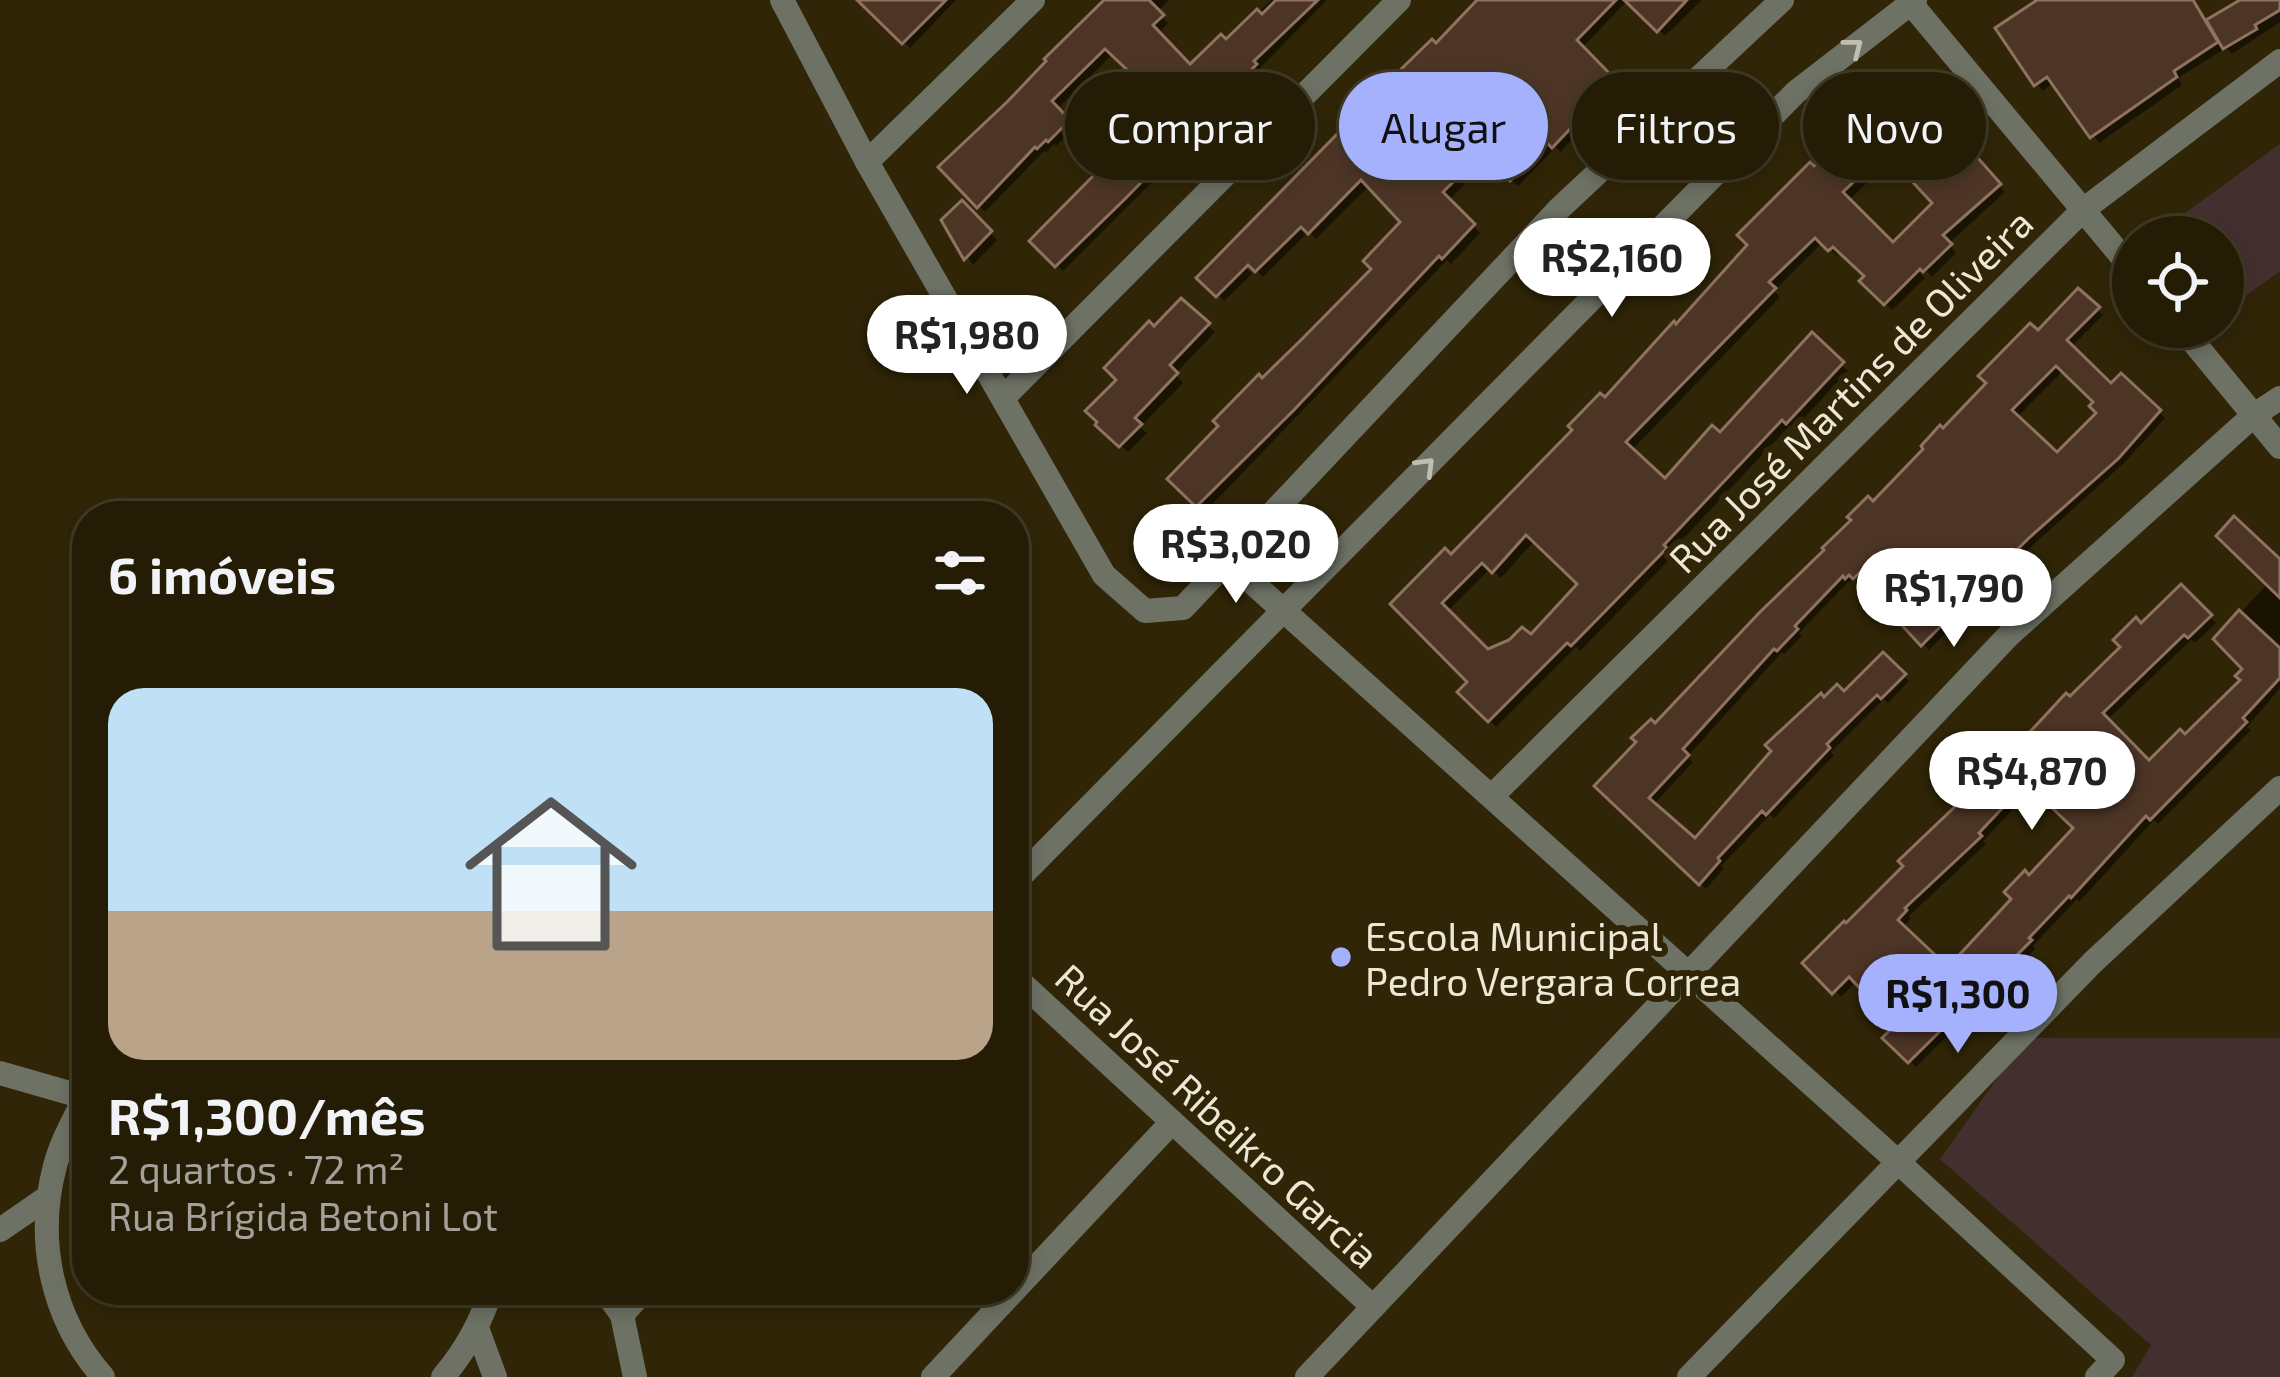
<!DOCTYPE html>
<html lang="pt">
<head>
<meta charset="utf-8">
<style>
  :root { --surface:#241c05; --page:#2c250f; --text:#f1f3f6; --muted:#a3a19a; --line:#413a27; --accent:#a5b1fc }
  body { margin:0; font-family:"Exo 2",sans-serif; background:var(--page); color:var(--text); height:100vh; display:flex; flex-direction:column; font-size:45px; white-space:nowrap }
  * { box-sizing:border-box; margin:0 }
  p { font-size:39px; color:var(--muted) }
  .icon { flex:none; width:66px; height:66px; fill:none; stroke:currentColor; stroke-width:2; stroke-linecap:round; stroke-linejoin:round }
  .map { position:relative; flex:1; overflow:hidden }
  .details { position:absolute; left:72px; top:501px; width:957px; height:804px; display:flex; flex-direction:column; background:var(--surface); border-radius:48px; box-shadow:0 6px 18px #0003,0 0 0 3px var(--line) }
  .details>* { flex:none }
  .top-card { position:absolute; left:1065px; top:72px; width:1035px; height:108px; display:flex; gap:24px }
  .buttons { position:absolute; left:2112px; top:216px; display:grid; gap:24px }
  .buttons a { display:grid; place-items:center; width:132px; height:132px; border-radius:50%; background:var(--surface); box-shadow:0 6px 18px #0003,0 0 0 3px var(--line); font-size:60px }
  .price { position:absolute; translate:-50% -102px; padding:0 27px; border-radius:42px; background:#fff; color:#222; font-size:39px; line-height:78px; filter:drop-shadow(0 3px 6px #0008) }
  .price::after { content:''; position:absolute; left:50%; top:72px; width:36px; height:27px; margin-left:-18px; background:inherit; clip-path:polygon(0 0,100% 0,50% 100%) }
  .price.selected { background:var(--accent); color:#111 }
  ul { padding:0; list-style:none }
  li { display:grid; align-content:center; gap:24px; height:636px; padding:0 36px }
  li span { display:grid; place-items:center; height:372px; border-radius:36px; color:#555 }
  li>.icon { margin-inline-start:auto }
  span .icon { width:216px; height:216px; fill:#fffc; stroke-width:1 }
  li b { font-size:51px }
  h2 { display:flex; justify-content:space-between; align-items:center; height:144px; padding:0 36px; font-size:51px }
  .tag { padding:0 42px; border-radius:54px; background:var(--surface); box-shadow:0 6px 18px #0003,0 0 0 3px var(--line); font-size:42px; line-height:108px }
  .tag.selected { background:var(--accent); color:#111 }
  .map>svg:first-child { display:block }
  .green { fill:#442f2f }
  .shadow { fill:#0007; fill-rule:evenodd }
  .building { fill:#4d3526; stroke:#907260; stroke-width:3; fill-rule:evenodd }
  .lines { fill:none; stroke-linecap:round; stroke-linejoin:round }
  .minor { stroke:#6e7265; stroke-width:24 }
  .oneway { stroke:#c1beae }
  .poi-dot { fill:#a5b1fc; stroke:#302507; stroke-width:4.5 }
  .labels { text-anchor:middle; dominant-baseline:central; stroke-width:12; stroke-linejoin:round; paint-order:stroke }
  .street-label { font-size:39px; fill:#eee7d6; stroke:#302507 }
  .poi-label { font-size:39px; fill:#eee7d6; stroke:#302507; text-anchor:start }
</style>
</head>
<body>
<div class="map">
<svg width="2280" height="1377" viewBox="0 0 2280 1377">
  <rect width="100%" height="100%" fill="#302507"/>
  <g class="green">
    <path d="M2280,144V271L2229,308L2223,301V237H2176L2167,226Z"/>
    <path d="M2026,1038H2280V1377H2132L2151,1345L1940,1159Z"/>
  </g>
  <g class="shadow">
    <path d="M861,0H956L910,48Z"/>
    <path d="M1108,0H1169L1157,12L1168,23L1158,34L1190,68L1226,43L1271,0H1327L1258,70L1261,73L1063,271L1034,241L1101,172L1163,100L1114,53L1056,110L1074,128L1056,146L1054,144L1046,153L1044,151L985,212L942,168Z"/>
    <path d="M1481,0H1702L1665,36L1628,0L1581,49L1618,86L1588,117L1591,120L1560,152L1556,147L1518,186L1489,159L1448,201L1480,233L1451,264L1447,260L1205,512L1172,479L1262,382L1375,269L1404,222L1370,185L1316,239L1309,231L1263,277L1239,253L1235,257L1252,274L1224,301L1201,278L1436,48Z"/>
    <path d="M2042,0H2193L2207,23L2246,0H2280V22L2232,54L2226,48L2178,78L2182,85L2099,143L2055,82L2043,91L2037,84Z"/>
    <path d="M1856,131L1943,146L1955,136L2005,192L1948,244L1956,253L1932,277L1912,256L1908,261L1925,278L1892,310L1863,281L1868,276L1842,251L1837,256L1823,242L1774,291L1780,297L1631,451L1665,483L1720,436L1812,337L1848,371L1794,429L1790,425L1669,554L1672,557L1580,651L1576,647L1496,727L1462,692L1471,682L1394,604L1451,558L1605,401L1676,328L1814,170ZM1894,157L1936,203L1893,246L1848,201ZM1535,540L1581,584L1531,638L1487,652L1447,612L1491,568L1501,578Z"/>
    <path d="M962,204L997,240L973,265L945,221Z"/>
    <path d="M2078,292L2103,315L2070,348L2111,387L2121,377L2165,418L2124,463L2034,544L1977,600L1981,604L1954,630L1951,628L1929,650L1902,621L1923,601L1882,562L1861,582L1856,578L1852,582L1850,580L1799,633L1802,636L1784,654L1782,652L1687,757L1693,762L1653,805L1695,842L1883,656L1909,681L1888,703L1884,699L1831,752L1834,755L1774,818L1770,815L1721,866L1724,868L1706,889L1598,786ZM2064,370L2097,402L2100,413L2057,456L2016,418Z"/>
    <path d="M1181,302L1215,332L1175,374L1183,383L1140,427L1147,433L1128,452L1099,425L1120,380L1154,330Z"/>
    <path d="M2280,564V688L2247,727L2251,730L2158,824L2154,820L2079,902L2077,899L2033,946L2035,949L1916,1067L1887,1038L1899,1025L1857,981L1841,997L1806,963L1847,927L2181,588L2216,623L2196,642L2191,640L2106,721L2149,764L2185,738L2244,680L2246,669L2217,639L2267,584ZM2034,787L2077,828L2029,879L2016,899L1948,971L1902,928L1911,918L1909,916L1986,844L1983,841Z"/>
  </g>
  <g class="building">
    <path d="M857,0H946L902,44Z"/>
    <path d="M1104,0H1149L1164,15L1153,25L1190,64L1221,34L1226,39L1257,9L1262,14L1276,0H1318L1254,61L1257,64L1125,199L1055,267L1029,241L1097,172L1092,168L1159,100L1105,49L1052,101L1070,120L1048,142L1046,140L1037,149L1035,147L977,208L938,167L1008,101L1046,61L1044,59Z"/>
    <path d="M1477,0H1616L1577,40L1613,77L1584,108L1587,111L1552,148L1547,143L1510,181L1481,155L1443,192L1475,224L1442,259L1439,256L1295,409L1196,507L1167,479L1218,426L1213,421L1259,374L1262,378L1300,341L1371,269L1363,261L1400,222L1361,180L1308,234L1301,227L1255,272L1248,265L1216,297L1196,278L1394,76L1432,39L1436,43Z"/>
    <path d="M1624,0H1687L1657,32Z"/>
    <path d="M2037,0H2193L2218,42L2174,71L2177,77L2090,138L2047,77L2034,86L1995,28Z"/>
    <path d="M2240,0H2280V10L2255,25L2257,29L2223,49L2206,20Z"/>
    <path d="M1889,87L1943,142L1955,132L2001,184L1943,235L1952,244L1923,272L1920,269L1884,305L1859,281L1864,276L1833,247L1828,251L1815,238L1769,282L1776,288L1626,442L1665,478L1712,425L1720,432L1812,332L1844,362L1786,424L1782,420L1664,545L1667,548L1571,646L1567,643L1488,722L1457,692L1467,682L1390,604L1445,548L1451,554L1572,430L1568,426L1600,393L1605,397L1674,321L1676,324L1747,245L1737,235L1810,162L1814,166L1851,130L1849,128ZM1885,152L1932,203L1893,242L1843,192ZM1526,535L1577,584L1531,634L1522,627L1509,640L1488,649L1442,603L1482,563L1492,573Z"/>
    <path d="M962,200L992,231L964,260L941,220Z"/>
    <path d="M2078,288L2100,307L2067,340L2111,383L2121,373L2161,410L2119,458L2029,538L1974,592L1977,596L1946,627L1943,624L1921,646L1898,621L1919,601L1875,558L1853,579L1849,575L1845,579L1843,576L1795,626L1798,629L1777,651L1774,649L1683,749L1689,755L1649,798L1695,838L1771,751L1765,745L1821,693L1824,697L1837,684L1844,691L1883,652L1906,674L1881,699L1877,695L1827,744L1830,748L1766,815L1762,811L1718,858L1720,861L1699,885L1594,786L1636,742L1631,738L1651,719L1655,723L1760,612L1824,550L1822,548L1851,520L1847,517L1868,496L1873,501L1923,449L1921,446L1940,425L1943,428L1986,383L1978,376L2030,323L2038,330ZM2056,366L2093,402L2089,406L2096,413L2057,452L2012,410Z"/>
    <path d="M1181,298L1210,323L1170,365L1178,373L1135,418L1142,424L1119,447L1095,425L1097,422L1085,411L1116,380L1104,368L1149,321L1154,326Z"/>
    <path d="M2234,516L2280,559V598L2216,536Z"/>
    <path d="M2181,584L2212,615L2188,638L2184,635L2103,713L2149,760L2180,729L2185,734L2240,680L2235,676L2242,669L2213,639L2239,610L2280,648V678L2243,718L2247,722L2150,820L2146,816L2071,898L2069,896L2029,938L2032,940L1908,1063L1882,1038L1895,1025L1849,977L1832,994L1802,963L1844,921L1846,923L1903,866L1898,861L1964,798L1959,793L1983,768L1990,775L2066,693L2070,696L2120,647L2113,640L2136,617L2141,623ZM2026,783L2073,828L2029,875L2025,870L2004,892L2011,899L1948,967L1898,920L1907,910L1905,908L1982,836L1979,833Z"/>
  </g>
  <g class="lines">
    <g class="minor">
      <path d="M782,0L867,162L1104,575L1145,611L1183,608L1559,209L1782,0"/>
      <path d="M1908,0L2133,270"/>
      <path d="M867,162L1033,0"/>
      <path d="M2181,327L2280,447"/>
      <path d="M1003,398L1399,0"/>
      <path d="M1226,559L1897,1161L2113,1360L2097,1377"/>
      <path d="M1492,796L2083,210L2280,61"/>
      <path d="M1014,883L1796,92L1915,0"/>
      <path d="M1014,976L1373,1307"/>
      <path d="M0,1073L87,1098"/>
      <path d="M85,1097C74,1120 61,1142 55,1166C35,1241 52,1319 103,1377"/>
      <path d="M0,1230L48,1197"/>
      <path d="M604,1290L622,1315L635,1377"/>
      <path d="M622,1315L644,1290"/>
      <path d="M477,1328L495,1377"/>
      <path d="M443,1377C465,1351 481,1323 491,1290"/>
      <path d="M933,1377L1172,1122"/>
      <path d="M1307,1377L2009,635L2254,415L2280,398"/>
      <path d="M1689,1377L2092,963L2280,788"/>
    </g>
  </g>
  <defs><path id="oneway-chevron" d="M-2-3.5L2.5 0L-2 3.5" fill="none" stroke-width="1.6" stroke-linecap="round" stroke-linejoin="round" transform="scale(3)"/></defs>
  <g class="oneway">
    <use href="#oneway-chevron" transform="translate(1854 47) rotate(-38)"/>
    <use href="#oneway-chevron" transform="translate(1426 466) rotate(-45)"/>
  </g>
  <circle class="poi-dot" cx="1341" cy="957" r="12"/>
  <g class="labels">
    <g class="street-label">
      <text transform="translate(1850 390) rotate(-45)">Rua José Martins de Oliveira</text>
      <text transform="translate(1218 1115) rotate(43)">Rua José Ribeikro Garcia</text>
    </g>
    <g class="poi-label">
      <text x="1365" y="935">Escola Municipal<tspan x="1365" dy="45">Pedro Vergara Correa</tspan></text>
    </g>
  </g>
</svg>
<div class="buttons">
<a><svg class="icon" aria-label="locate" viewBox="0 0 24 24"><circle cx="12" cy="12" r="6"/><path d="M12 2v4M12 18v4M2 12h4M18 12h4"/></svg></a>
</div>
<b class="price" style="left:1612px;top:320px">R$2,160</b>
<b class="price" style="left:967px;top:397px">R$1,980</b>
<b class="price" style="left:1236px;top:606px">R$3,020</b>
<b class="price" style="left:1954px;top:650px">R$1,790</b>
<b class="price" style="left:2032px;top:833px">R$4,870</b>
<b class="price selected" style="left:1958px;top:1056px">R$1,300</b>
<div class="top-card">
<a class="tag">Comprar</a>
<a class="tag selected">Alugar</a>
<a class="tag">Filtros</a>
<a class="tag">Novo</a>
</div>
<section class="details">
<h2>6 imóveis<svg class="icon" aria-label="filters" viewBox="0 0 24 24"><path d="M4 7h16M4 17h16"/><circle cx="9" cy="7" r="2"/><circle cx="15" cy="17" r="2"/></svg></h2>
<ul>
<li><span style="background:linear-gradient(#bfe0f5 60%,#b9a48a 0)"><svg class="icon" aria-label="home" viewBox="0 0 24 24"><path d="M3 11l9-7 9 7M6 9v11h12V9"/></svg></span><div><b>R$1,300/mês</b><p>2 quartos · 72 m²</p><p>Rua Brígida Betoni Lot</p></div></li>
</ul>
</section>
</div>
</body>
</html>
